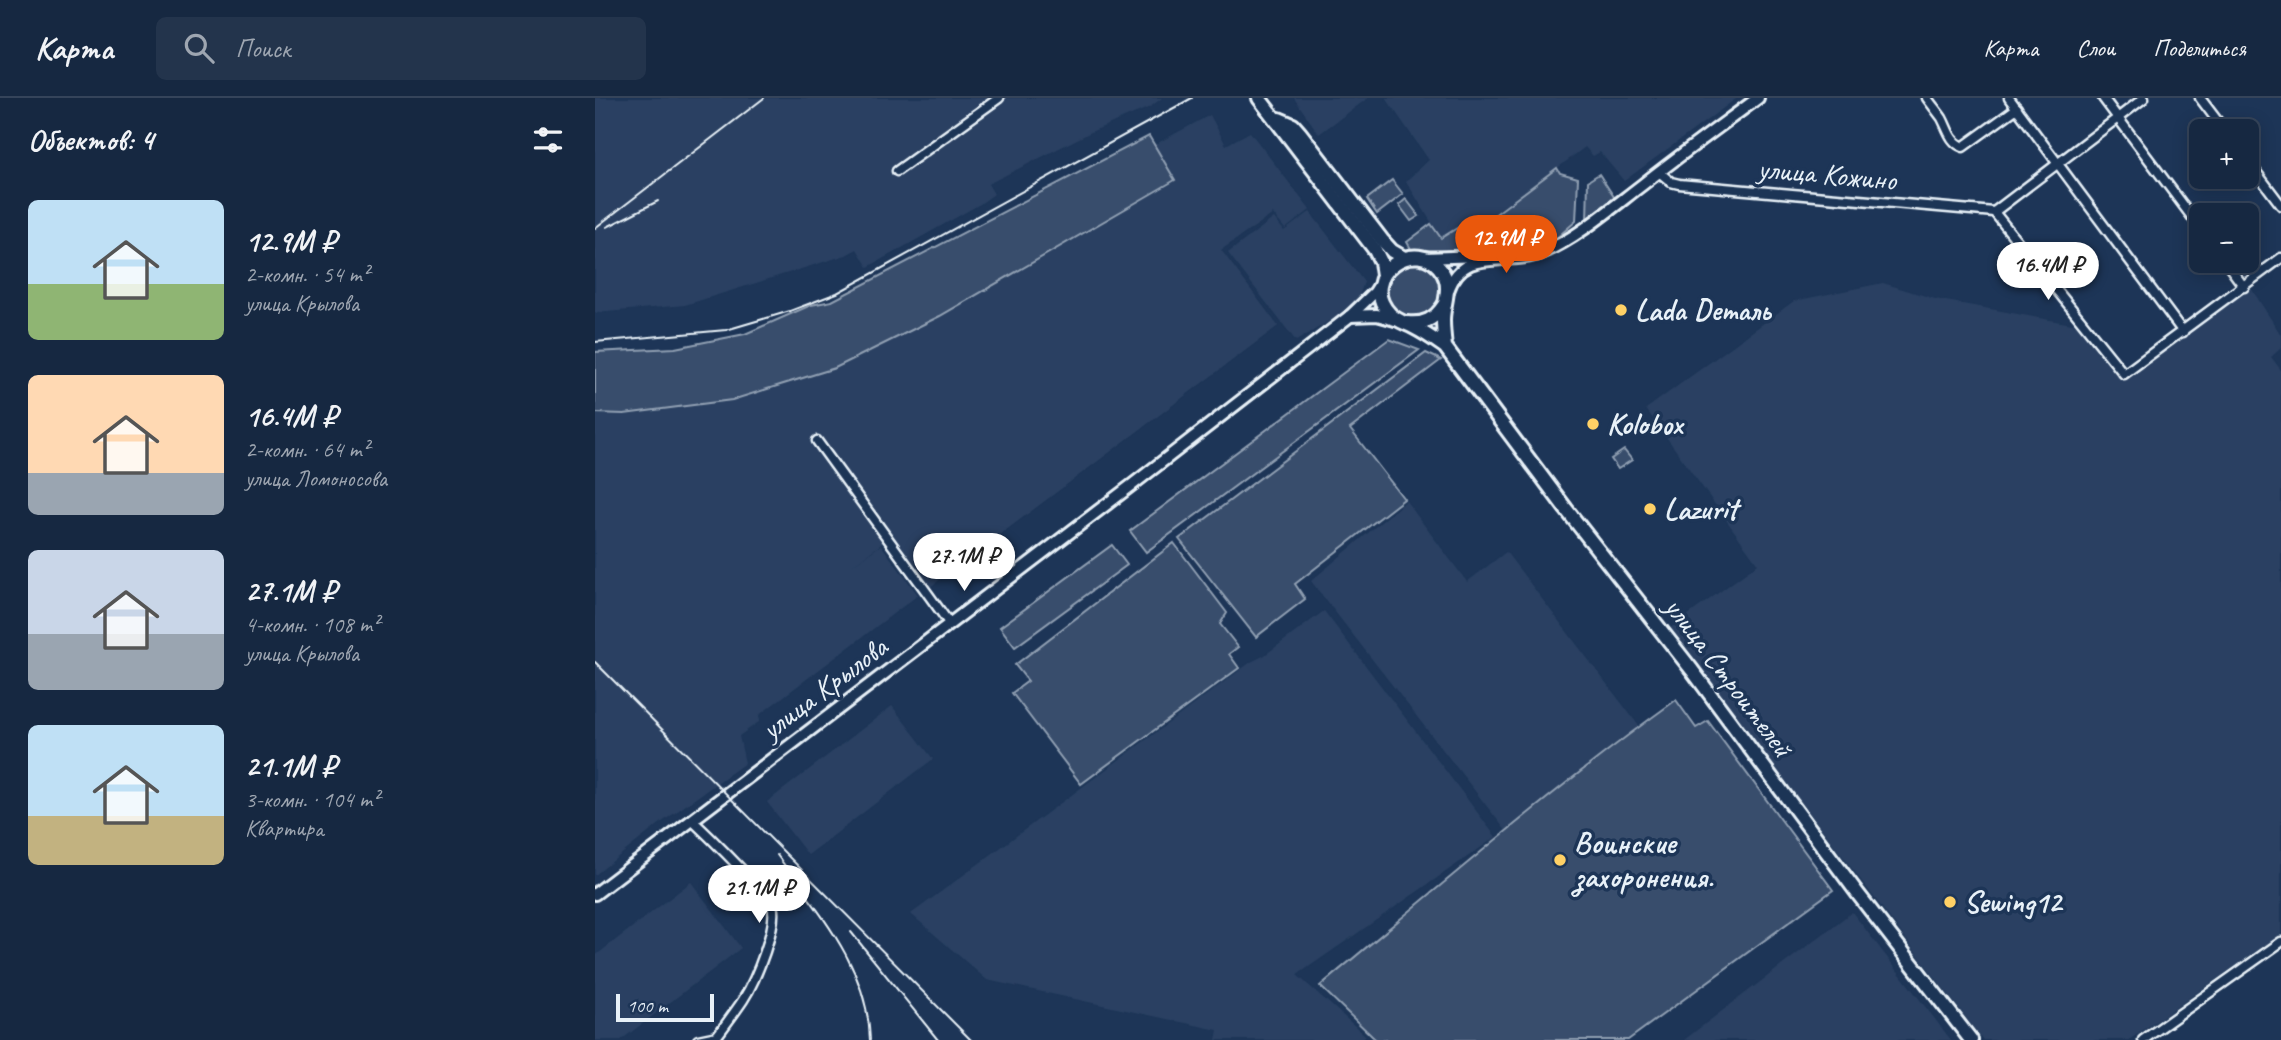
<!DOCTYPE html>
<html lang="ru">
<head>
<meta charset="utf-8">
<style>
  :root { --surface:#162841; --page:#23344c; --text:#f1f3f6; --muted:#9ea6b1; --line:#35445a; --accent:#ea580c }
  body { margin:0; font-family:Caveat,sans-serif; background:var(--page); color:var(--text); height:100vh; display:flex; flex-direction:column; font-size:26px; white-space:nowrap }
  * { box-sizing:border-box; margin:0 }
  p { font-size:23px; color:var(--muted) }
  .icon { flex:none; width:38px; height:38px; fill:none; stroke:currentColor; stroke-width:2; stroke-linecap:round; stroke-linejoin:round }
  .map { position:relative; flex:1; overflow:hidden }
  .side { display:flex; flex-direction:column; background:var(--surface); width:595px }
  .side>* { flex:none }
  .tools { position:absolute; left:1594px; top:21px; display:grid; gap:14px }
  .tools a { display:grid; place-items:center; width:70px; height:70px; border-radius:10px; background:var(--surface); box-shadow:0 4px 18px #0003,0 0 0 2px var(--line); font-size:35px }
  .scale { position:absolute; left:21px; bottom:18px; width:98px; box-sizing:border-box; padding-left:7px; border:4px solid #e8f1f8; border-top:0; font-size:19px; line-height:24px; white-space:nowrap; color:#e8f1f8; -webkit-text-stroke:5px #1d3557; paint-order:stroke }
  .price { position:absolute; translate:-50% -60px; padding:0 16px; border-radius:24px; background:#fff; color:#222; font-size:23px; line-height:46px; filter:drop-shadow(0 2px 4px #0008) }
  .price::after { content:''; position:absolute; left:50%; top:42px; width:21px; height:16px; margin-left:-10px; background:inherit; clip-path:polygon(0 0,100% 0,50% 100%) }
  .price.selected { background:var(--accent); color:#fff }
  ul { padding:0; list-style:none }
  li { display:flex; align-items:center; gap:21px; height:175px; padding:0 28px }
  li span { display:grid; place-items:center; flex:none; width:196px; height:140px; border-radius:10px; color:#555 }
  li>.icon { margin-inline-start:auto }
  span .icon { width:84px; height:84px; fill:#fffc; stroke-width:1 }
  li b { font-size:30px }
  h2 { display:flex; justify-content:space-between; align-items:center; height:84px; padding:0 28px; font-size:30px }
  header { display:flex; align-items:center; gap:42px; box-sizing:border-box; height:98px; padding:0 35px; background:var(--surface); border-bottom:2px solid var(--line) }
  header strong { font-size:33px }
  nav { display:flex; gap:38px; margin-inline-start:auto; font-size:24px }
  .search { width:490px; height:63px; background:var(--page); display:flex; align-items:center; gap:18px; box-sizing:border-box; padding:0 24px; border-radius:10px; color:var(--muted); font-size:26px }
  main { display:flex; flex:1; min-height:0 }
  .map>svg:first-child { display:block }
  .built { fill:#2a4162 }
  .green { fill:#374d6c; stroke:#909fb2; stroke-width:2 }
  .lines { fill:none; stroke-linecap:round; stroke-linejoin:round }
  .street-casing { stroke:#e8f1f8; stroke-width:13 }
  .secondary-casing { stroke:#e8f1f8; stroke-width:16 }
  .primary-casing { stroke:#e8f1f8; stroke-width:18 }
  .street { stroke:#1d3557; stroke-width:8 }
  .secondary { stroke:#1d3557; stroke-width:10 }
  .primary { stroke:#1d3557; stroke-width:12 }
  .rail { stroke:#e8f1f8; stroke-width:2 }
  .poi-dot { fill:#ffd166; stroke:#1d3557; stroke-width:2.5 }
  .labels { text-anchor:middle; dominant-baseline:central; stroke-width:7; stroke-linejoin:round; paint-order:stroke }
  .street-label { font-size:30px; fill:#e8f1f8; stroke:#1d3557 }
  .poi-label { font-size:30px; font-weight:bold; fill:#e8f1f8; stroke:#1d3557; text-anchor:start }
</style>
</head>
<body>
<header>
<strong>Карта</strong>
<div class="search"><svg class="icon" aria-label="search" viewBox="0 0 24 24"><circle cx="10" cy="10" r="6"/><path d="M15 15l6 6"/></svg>Поиск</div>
<nav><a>Карта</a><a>Слои</a><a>Поделиться</a></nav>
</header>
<main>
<section class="side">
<h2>Объектов: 4<svg class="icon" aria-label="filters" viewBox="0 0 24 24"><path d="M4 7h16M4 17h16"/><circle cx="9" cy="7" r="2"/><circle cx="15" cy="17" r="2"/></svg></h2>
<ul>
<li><span style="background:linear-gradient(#bfe0f5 60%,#8fb573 0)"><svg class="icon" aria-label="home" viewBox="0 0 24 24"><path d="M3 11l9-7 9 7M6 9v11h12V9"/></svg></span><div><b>12.9M ₽</b><p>2-комн. · 54 m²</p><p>улица Крылова</p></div></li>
<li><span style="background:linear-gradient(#ffd9b3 70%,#9aa5b1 0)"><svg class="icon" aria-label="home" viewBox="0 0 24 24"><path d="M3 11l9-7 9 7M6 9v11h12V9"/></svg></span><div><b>16.4M ₽</b><p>2-комн. · 64 m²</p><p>улица Ломоносова</p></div></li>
<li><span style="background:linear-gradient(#c9d6e8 60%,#9aa5b1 0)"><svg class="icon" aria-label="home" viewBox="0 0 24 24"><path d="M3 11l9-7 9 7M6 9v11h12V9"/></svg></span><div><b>27.1M ₽</b><p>4-комн. · 108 m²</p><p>улица Крылова</p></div></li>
<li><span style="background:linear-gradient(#bfe0f5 65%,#c2b280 0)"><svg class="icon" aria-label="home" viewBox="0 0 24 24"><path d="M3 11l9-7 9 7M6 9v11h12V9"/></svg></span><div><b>21.1M ₽</b><p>3-комн. · 104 m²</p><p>Квартира</p></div></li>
</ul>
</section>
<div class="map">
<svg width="1686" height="942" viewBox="0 0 1686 942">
  <rect width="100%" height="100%" fill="#1d3557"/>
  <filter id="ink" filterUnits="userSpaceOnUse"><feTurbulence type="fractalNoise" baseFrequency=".0143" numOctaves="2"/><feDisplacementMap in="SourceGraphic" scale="14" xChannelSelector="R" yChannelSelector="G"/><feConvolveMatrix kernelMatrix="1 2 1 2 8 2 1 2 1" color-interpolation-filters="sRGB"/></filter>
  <g filter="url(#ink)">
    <g class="built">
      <path d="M0,0H567L555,9L498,33L393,86L399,96L385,106L273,169L262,151L251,157L90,207L0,215Z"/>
      <path d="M699,0H773L724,36Z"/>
      <path d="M791,0H1142L1029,83L1005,54L998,58L990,49L882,131L875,122L846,140L811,83L834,62Z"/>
      <path d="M615,17L631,47L655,34L715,112L690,131L678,116L626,152L683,228L335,489L297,438L255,469L286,447L323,497L164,617L165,623L144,638L150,665L67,724L0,777V315L29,316L137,302L579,82L559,47Z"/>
      <path d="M715,114L769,184L761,207L701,243L633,155L679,120L689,133Z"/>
      <path d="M1288,185L1340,201L1493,229L1534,280L1656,190L1686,237V250L1676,259L1686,272V836L1534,942H1388L1074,531L1163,466L1051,311L1199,203Z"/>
      <path d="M811,403L872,484L911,454L1044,628L912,734L716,483Z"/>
      <path d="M729,513L901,739L702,877L771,938L767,942H621L623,932L392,882L316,816L656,564L670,557Z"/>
      <path d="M297,608L338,661L213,757L172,704Z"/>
      <path d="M96,784L146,850L26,942H0V858Z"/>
      <path d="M1257,814L1356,942H1089Z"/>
    </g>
    <g class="green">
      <path d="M554,38L580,82L345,218L240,270L137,302L29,316L0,315V254L80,250L150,236L216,207L237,203Z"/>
      <path d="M962,70L965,75L983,80L981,123L958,143L850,153L816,151L812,144L836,126L846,140L875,122L882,130Z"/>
      <path d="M1004,76L1021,102L992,123L993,83Z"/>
      <path d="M797,82L808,96L782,116L772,101Z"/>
      <path d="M811,101L824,118L816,123L804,107Z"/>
      <circle cx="820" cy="193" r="28"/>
      <path d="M794,241L824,252L551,454L535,433Z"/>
      <path d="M831,255L846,262L755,331L809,401L700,486L710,501L661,539L584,441Z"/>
      <path d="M1029,352L1037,362L1023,371L1016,361Z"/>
      <path d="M579,445L632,515L625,526L643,549L634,556L644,570L486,686L417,595L433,583L420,567Z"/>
      <path d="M517,447L532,467L420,549L405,529Z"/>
      <path d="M1081,602L1101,630L1113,623L1238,792L1033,942H781L725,888C842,791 957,691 1081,602Z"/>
    </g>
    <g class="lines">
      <defs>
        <g id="street">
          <path d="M1332,0C1337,7 1342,13 1347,20C1353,31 1355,44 1368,49L1422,10"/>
          <path d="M1414,0L1588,234"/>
          <path d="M1508,0L1606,131"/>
          <path d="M1605,0L1630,33"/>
          <path d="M1652,62L1686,107"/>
          <path d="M302,73L404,0"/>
          <path d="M1064,74L1076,84L1084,86L1399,114"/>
          <path d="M1399,114L1529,276L1686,160"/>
          <path d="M1399,114L1549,0"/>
          <path d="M1630,163L1649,189"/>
          <path d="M222,343L354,525"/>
          <path d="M97,722C119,743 141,765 162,788C166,794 173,799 176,805C186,823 159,885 148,902C140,914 131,926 122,938L103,942"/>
          <path d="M1548,942L1686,844"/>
        </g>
        <g id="secondary">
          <path d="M830,160L884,158"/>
          <path d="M853,193C869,146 912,170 949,154C982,140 1018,109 1047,87C1085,57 1124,29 1163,0"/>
          <path d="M755,218L782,217L800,222"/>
          <path d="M0,796L537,387L755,218L780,194L785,186"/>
        </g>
        <g id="primary">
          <path d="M664,0L780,152L786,164L788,177"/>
          <path d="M684,21L698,27L705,35L787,142L797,153L809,160"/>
          <path d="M812,225C829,227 840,221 849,207"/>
          <path d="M850,249C849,240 848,231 848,222C848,206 857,190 848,175C822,133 760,180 795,216C801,222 810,225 818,229C830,235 840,242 850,249L971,411L1097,572L1263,796L1376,942"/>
        </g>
      </defs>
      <use href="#street" class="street-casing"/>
      <use href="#secondary" class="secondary-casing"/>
      <use href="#primary" class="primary-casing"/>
      <use href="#street" class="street"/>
      <use href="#secondary" class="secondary"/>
      <use href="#primary" class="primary"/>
      <g class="rail">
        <path d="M12,129L63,103"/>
        <path d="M0,130L169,0"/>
        <path d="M0,244L131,232L195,213L242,195L597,0"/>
        <path d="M0,564L376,942"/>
        <path d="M182,757C223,814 273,868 275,942"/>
        <path d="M256,834L343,942"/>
      </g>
    </g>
  </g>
  <g class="poi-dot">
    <circle cx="1026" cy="212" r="7"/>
    <circle cx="998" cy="326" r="7"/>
    <circle cx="1055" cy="411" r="7"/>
    <circle cx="965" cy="762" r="7"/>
    <circle cx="1355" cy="804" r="7"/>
  </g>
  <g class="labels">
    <g class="street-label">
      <text transform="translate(1232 76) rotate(5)">улица Кожино</text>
      <text transform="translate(1134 579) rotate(53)">улица Строителей</text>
      <text transform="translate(229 590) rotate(-37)">улица Крылова</text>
    </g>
    <g class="poi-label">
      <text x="1040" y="212">Lada Dеталь</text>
      <text x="1012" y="326">Kolobox</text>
      <text x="1069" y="411">Lazurit</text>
      <text x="979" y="745">Воинские<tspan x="979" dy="34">захоронения.</tspan></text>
      <text x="1369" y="804">Sewing12</text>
    </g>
  </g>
</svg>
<div class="tools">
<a>+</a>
<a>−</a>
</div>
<div class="scale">100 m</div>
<b class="price selected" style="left:911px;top:177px">12.9M ₽</b>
<b class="price" style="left:1453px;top:204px">16.4M ₽</b>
<b class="price" style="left:369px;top:495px">27.1M ₽</b>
<b class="price" style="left:164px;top:827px">21.1M ₽</b>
</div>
</main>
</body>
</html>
